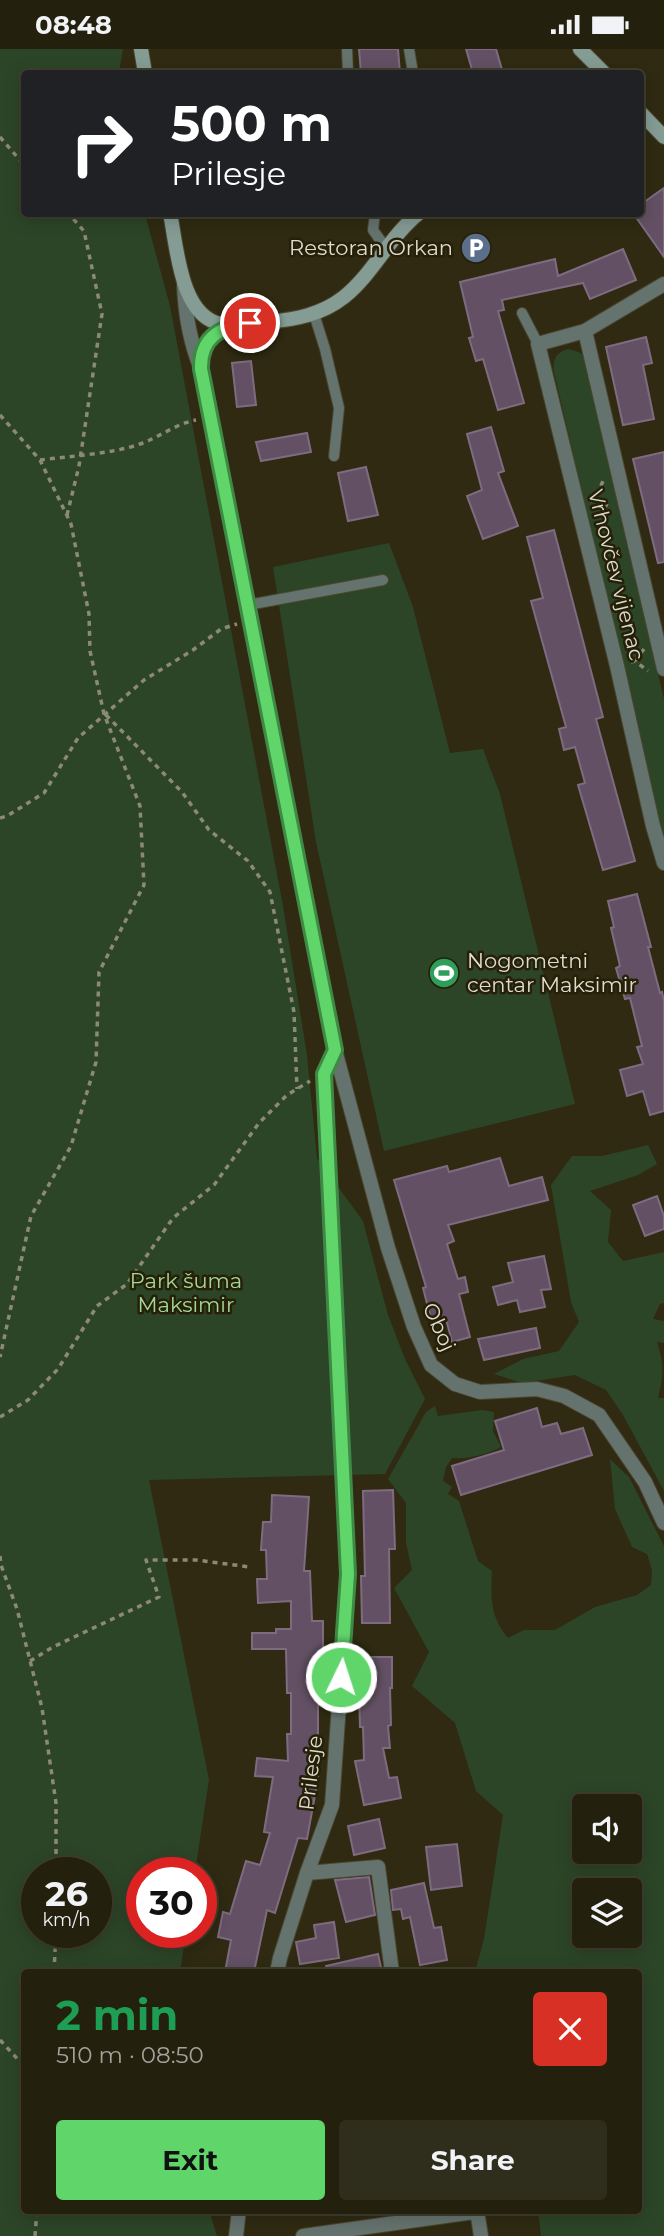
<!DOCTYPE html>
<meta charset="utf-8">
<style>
body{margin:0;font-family:Montserrat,sans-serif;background:#2f2d1b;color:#f1f3f6;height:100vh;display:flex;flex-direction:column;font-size:26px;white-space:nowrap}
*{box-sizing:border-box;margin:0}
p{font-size:23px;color:#a3a39d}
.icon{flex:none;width:38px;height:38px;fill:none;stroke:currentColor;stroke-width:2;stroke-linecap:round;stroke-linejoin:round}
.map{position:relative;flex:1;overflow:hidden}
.details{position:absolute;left:21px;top:1920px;width:621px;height:245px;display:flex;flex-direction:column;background:#23200d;border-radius:7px;box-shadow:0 4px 18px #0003,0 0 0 2px #403e2e}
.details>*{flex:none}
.banner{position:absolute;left:21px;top:21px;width:623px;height:147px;border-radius:7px;box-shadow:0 4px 18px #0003,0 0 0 2px #403e2e;background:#202124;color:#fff;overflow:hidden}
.fabs{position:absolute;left:572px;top:1745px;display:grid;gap:14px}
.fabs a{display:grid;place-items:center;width:70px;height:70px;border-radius:7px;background:#23200d;box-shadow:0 4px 18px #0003,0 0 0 2px #403e2e;font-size:35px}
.speed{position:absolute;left:21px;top:1808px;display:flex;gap:14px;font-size:35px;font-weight:700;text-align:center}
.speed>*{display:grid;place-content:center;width:91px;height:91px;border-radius:50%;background:#23200d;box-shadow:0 4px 18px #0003,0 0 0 2px #403e2e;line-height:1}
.speed small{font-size:18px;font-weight:400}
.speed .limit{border:10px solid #d22;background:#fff;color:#111}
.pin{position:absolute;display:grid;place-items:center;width:60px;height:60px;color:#fff;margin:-30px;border:4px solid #fff;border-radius:50%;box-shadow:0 2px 7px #0007}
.me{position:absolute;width:77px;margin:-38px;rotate:4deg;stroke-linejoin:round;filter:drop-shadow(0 0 5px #0008)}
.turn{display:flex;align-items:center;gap:24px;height:147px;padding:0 35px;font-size:32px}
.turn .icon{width:91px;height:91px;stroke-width:2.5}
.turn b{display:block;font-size:49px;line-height:60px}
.round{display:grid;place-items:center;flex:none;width:74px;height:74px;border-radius:7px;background:#2f2d1b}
.summary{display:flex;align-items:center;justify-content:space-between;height:119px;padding:0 35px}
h1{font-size:42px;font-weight:700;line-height:52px;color:#1e9e55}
.action{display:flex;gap:14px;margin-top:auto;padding:14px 35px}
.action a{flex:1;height:80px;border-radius:7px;background:#60d56a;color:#111;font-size:28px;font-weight:700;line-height:80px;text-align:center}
.action a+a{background:#2f2d1b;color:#f1f3f6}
.status{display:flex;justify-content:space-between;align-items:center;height:49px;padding:0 35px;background:#23200d;direction:ltr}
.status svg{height:19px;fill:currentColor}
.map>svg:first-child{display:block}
</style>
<div class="status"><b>08:48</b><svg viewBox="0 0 49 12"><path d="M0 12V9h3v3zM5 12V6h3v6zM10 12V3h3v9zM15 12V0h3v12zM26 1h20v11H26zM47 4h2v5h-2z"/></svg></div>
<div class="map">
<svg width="664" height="2187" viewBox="0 0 664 2187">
<rect width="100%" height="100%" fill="#2f2a11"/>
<g fill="#2c4527" fill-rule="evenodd">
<path d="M0,0H123L119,24H24V164L145,165L170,257L283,857L307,1006L317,1109L363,1172L388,1266L405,1310L425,1350L385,1425L149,1431L209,1731L195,1823L142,1824V1883H186L180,1923H24V2161H209L217,2187H0ZM37,1824H96V1883H37Z"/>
<path d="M569,300L581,304L585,311L664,650V792L554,323C552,311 556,303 569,300Z"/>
<polygon points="389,494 413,558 450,704 483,700 500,745 575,1055 384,1102 316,793 273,518"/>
<path d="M648,1096L657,1115L638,1126L590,1142L611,1161L608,1193L623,1212L664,1203V1254L660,1255L653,1270L664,1272V1294L657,1293C664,1314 664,1327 658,1349H664V1442L623,1366L606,1341L575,1326L522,1334L494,1325L523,1310L559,1302L579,1273L571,1253L551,1136L572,1107H602Z"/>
<path d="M435,1357L438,1367L482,1361L494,1363L493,1382L501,1398C486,1406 469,1410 452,1409L446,1418L443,1432L452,1438L448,1445L459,1452L478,1512L492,1522C491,1550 490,1567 508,1589L524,1581H555L595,1558L637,1546L651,1536L652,1521L647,1505L632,1498L615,1460L610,1410L629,1428L664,1497V2187H541L538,2161H639V1923H475L484,1890L503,1766L476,1742L455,1674L412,1637L429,1603L394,1539L412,1521L406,1494V1454L388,1430L426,1363ZM630,1757V1802H584V1757ZM630,1841V1886H584V1841Z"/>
</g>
<g fill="#635064" stroke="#7f6b80" stroke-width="2">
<polygon points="359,0 398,0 400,24 361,24"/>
<polygon points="466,0 496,0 503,24 473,24"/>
<polygon points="664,139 664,208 633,164 640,164 640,156"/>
<polygon points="623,200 636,231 590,250 583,234 502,251 504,261 498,262 524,354 498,361 483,310 476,312 469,289 473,288 460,233 555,210 558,227"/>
<polygon points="646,288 652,314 643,316 654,370 623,376 606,298"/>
<polygon points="251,312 256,356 237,358 232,314"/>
<polygon points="491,378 504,422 498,424 518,477 483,490 467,447 482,441 467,385"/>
<polygon points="307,384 311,403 261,412 256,393"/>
<polygon points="664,403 664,513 658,514 633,410"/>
<polygon points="366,418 378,466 348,472 338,424"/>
<polygon points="554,481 603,668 596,670 635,812 603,821 578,736 585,734 575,698 564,701 559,680 566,678 531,552 543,549 527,488"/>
<polygon points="637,845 651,898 648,898 660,944 662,943 664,952 664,1062 650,1066 643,1042 627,1047 620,1021 643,1015 637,998 642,997 630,949 625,950 616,919 620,917 611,879 614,878 608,852"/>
<polygon points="500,1109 509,1137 542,1128 548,1151 448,1176 454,1192 447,1195 458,1230 465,1228 468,1243 459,1245 470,1288 452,1293 446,1270 432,1274 423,1239 426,1238 394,1131 447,1117 449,1123"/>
<polygon points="657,1147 664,1167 664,1180 645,1187 633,1156"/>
<polygon points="544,1207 551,1240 541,1241 545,1258 520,1263 517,1251 498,1256 493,1238 513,1233 508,1214"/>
<polygon points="536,1279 540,1299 484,1311 478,1290"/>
<polygon points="537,1359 542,1378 557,1374 561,1385 583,1379 592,1406 461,1446 452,1417 504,1401 495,1372"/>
<polygon points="393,1441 395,1500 389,1500 390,1574 362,1574 361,1527 365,1527 363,1442"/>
<polygon points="272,1446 309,1448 304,1522 310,1522 312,1572 323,1572 323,1602 318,1602 318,1730 307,1790 298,1789 275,1864 267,1861 254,1923 225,1923 231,1891 218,1888 223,1863 230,1865 246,1812 260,1816 270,1784 264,1783 273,1728 255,1727 257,1709 288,1712 287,1685 291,1685 291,1644 287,1644 286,1600 252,1600 252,1584 276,1584 276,1580 291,1580 291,1552 258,1554 257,1530 267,1530 266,1501 261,1501 263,1473 271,1473"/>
<polygon points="358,1608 392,1608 392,1639 390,1639 391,1676 388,1677 390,1699 383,1699 389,1729 397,1728 401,1749 364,1756 355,1712 364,1711 363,1678 360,1678"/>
<polygon points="379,1770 385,1799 354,1806 348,1777"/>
<polygon points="457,1795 462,1837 431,1841 426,1798"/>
<polygon points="369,1828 375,1866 346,1873 335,1831"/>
<polygon points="424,1834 434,1879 441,1878 447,1911 420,1916 410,1868 403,1870 401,1860 393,1861 391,1841"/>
<polygon points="334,1873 339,1909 300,1915 296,1893 316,1889 314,1876"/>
<polygon points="378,1905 382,1923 327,1923 326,1917"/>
</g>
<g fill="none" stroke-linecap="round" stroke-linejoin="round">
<g stroke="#4b462f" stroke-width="12">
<g id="service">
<polyline points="347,0 348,24"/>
<polyline points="409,0 413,24"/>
<polyline points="375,164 373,181 386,199"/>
<polyline points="522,264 538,295"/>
<polyline points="314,265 325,300 339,359 334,407"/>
<polyline points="248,556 383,531"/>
</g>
</g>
<g stroke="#4b462f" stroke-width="16">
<g id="minor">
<polyline points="664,235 585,282 538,295 617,617 653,777 664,814"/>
<polyline points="585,282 664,620"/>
<polyline points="307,1824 378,1818 392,1923"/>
<polyline points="277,1923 280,1909 307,1824 332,1756 348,1526 324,1025 335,1001"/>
<polyline points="236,2187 239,2161"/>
<polyline points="303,2187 474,2163 478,2168 481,2187"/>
</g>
</g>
<g stroke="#4b462f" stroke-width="16">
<g id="tertiary">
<path d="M184,235C185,265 190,293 201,320L335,1001L388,1199L414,1278L431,1316L455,1335L480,1343L537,1340L564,1347L599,1366L645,1433L664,1474"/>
<path d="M201,319C201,295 213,284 233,276"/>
</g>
</g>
<g stroke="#4b462f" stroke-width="16">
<g id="secondary">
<polyline points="141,0 145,24"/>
<polyline points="580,0 604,24"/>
<polyline points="640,63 664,88"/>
<path d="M170,164C177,198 180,267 221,275C236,278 253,274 269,273C296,270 321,266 344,248C373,225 389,188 419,164"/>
</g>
</g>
<g stroke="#8d8975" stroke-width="3.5" stroke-dasharray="5 5" stroke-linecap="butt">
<polyline points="0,88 24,116"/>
<polyline points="0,366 40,411 71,475 89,565 90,602 104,665 140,757 144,836 99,923 96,1013 71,1097 31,1167 0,1308"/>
<path d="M40,411C70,407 112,405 140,395C160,388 175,375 196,371"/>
<polyline points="594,451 611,458"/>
<polyline points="590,452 594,451 604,430"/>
<polyline points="67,466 79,417 102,265 84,182 68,164"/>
<polyline points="635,612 644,600"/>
<polyline points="631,613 635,612 648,622"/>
<polyline points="106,666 182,743 209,781 248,812 270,843 294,963 297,1040"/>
<polyline points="0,769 7,767 44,744 78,689 144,631 193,601 221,580 237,575"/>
<polyline points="0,1368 28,1351 58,1320 97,1257 127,1235 173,1169 214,1136 259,1074 287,1046 310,1032"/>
<polyline points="0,1507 1,1516 17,1560 42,1659 56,1754 56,1824"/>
<polyline points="30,1612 53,1598 159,1548 146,1511 196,1511 250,1518"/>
<polyline points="54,1923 56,1883"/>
<polyline points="0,1991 24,2017"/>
<polyline points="35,2187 37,2161"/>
</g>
<use href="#service" stroke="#65736e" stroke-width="10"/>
<use href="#minor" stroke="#65736e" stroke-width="14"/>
<use href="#tertiary" stroke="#65736e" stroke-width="14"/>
<use href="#secondary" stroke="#859c95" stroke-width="14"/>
</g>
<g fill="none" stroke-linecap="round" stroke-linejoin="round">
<g stroke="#3e8a45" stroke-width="18">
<path id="route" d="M250,274C221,277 200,288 201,320L335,1001L324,1025L348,1525L341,1628"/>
</g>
<use href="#route" stroke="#60d56a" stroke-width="12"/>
</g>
<defs>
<g id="parking-disc" transform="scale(1.575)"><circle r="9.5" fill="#5c6f8a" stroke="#252007"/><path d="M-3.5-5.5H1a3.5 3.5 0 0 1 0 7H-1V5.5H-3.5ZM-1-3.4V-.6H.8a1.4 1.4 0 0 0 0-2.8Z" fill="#fff"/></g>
<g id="stadium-disc" transform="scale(1.575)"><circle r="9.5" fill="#2e9e5b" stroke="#252007"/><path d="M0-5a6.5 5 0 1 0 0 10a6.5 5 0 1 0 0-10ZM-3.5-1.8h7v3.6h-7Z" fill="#fff"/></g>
</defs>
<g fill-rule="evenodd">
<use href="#parking-disc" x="476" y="199"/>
<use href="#stadium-disc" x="444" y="924"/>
</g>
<g text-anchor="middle" stroke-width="5" stroke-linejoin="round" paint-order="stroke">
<g font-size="21" fill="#dfdccd" stroke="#252007" text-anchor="end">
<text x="453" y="206">Restoran Orkan</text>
<text x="467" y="919" text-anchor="start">Nogometni<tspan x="467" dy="24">centar Maksimir</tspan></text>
</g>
<g font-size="21" fill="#dfdccd" stroke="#252007">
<text transform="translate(616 526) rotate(76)" y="7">Vrhovčev vijenac</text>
<text transform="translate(439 1278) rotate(66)" y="7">Oboj</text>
<text transform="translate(311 1724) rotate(-83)" y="7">Prilesje</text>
</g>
<g font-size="21" fill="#a2d798" stroke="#252007">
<text x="186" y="1239">Park šuma<tspan x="186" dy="24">Maksimir</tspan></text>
</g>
</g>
</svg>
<div class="fabs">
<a><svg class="icon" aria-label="sound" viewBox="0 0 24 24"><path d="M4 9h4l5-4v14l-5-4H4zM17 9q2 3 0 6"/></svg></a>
<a><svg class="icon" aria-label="layers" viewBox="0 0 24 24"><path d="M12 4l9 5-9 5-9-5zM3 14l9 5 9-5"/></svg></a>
</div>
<div class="speed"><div>26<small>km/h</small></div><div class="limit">30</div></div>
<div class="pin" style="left:250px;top:274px;background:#d93025"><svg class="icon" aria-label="arrive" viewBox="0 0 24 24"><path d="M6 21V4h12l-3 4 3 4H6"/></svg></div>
<svg class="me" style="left:341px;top:1628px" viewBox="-20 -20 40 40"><circle r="17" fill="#60d56a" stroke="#fff" stroke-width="3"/><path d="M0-11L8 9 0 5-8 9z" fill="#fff"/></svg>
<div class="banner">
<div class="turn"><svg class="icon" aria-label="right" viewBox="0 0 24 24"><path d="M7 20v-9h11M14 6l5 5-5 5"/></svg><div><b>500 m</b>Prilesje</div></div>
</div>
<section class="details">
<div class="summary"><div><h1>2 min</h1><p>510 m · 08:50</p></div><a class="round" style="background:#d93025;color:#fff"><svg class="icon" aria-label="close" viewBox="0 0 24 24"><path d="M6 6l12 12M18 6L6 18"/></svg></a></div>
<div class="action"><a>Exit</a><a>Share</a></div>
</section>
</div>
